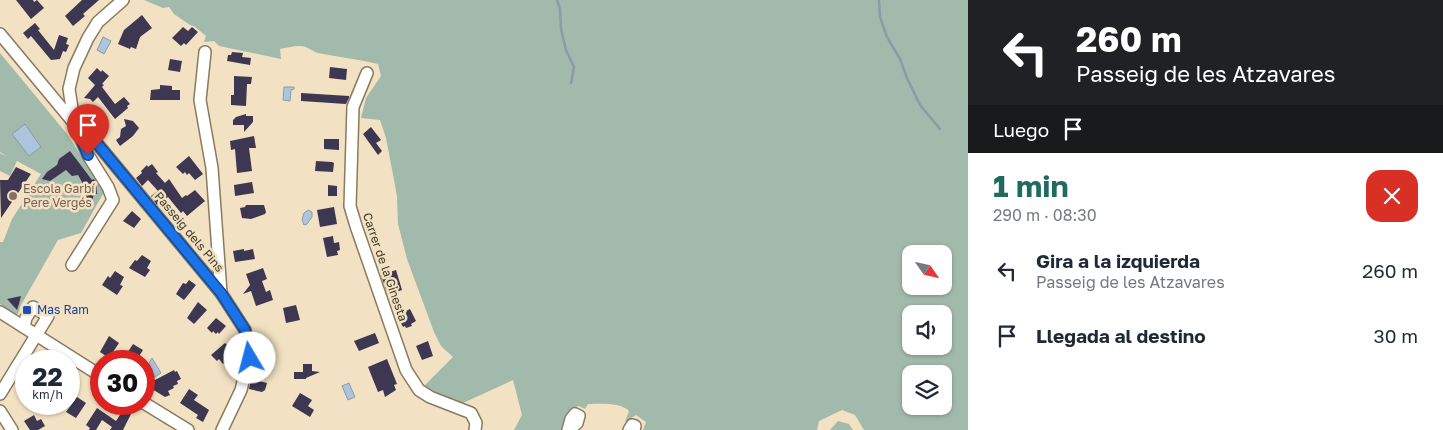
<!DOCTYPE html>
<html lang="es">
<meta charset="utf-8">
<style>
body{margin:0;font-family:"Golos Text",sans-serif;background:#f6f6f7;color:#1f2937;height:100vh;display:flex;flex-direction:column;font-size:19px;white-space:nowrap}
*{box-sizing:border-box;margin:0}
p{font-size:16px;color:#747a83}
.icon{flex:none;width:28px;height:28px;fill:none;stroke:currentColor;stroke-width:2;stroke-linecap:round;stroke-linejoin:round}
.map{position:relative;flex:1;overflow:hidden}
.side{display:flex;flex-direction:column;background:#fff;width:475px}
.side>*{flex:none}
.hud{background:#202124;color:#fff;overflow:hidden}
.needle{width:32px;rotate:124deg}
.tools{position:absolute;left:902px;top:245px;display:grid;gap:10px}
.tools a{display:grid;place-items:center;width:50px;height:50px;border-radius:10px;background:#fff;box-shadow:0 1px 4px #0004;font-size:25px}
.speed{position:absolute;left:15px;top:350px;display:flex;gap:10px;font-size:25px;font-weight:700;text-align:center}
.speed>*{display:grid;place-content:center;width:65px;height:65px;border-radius:50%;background:#fff;box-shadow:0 1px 4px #0004;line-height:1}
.speed small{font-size:12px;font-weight:400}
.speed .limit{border:8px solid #d22;background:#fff;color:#111}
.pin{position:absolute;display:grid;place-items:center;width:42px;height:42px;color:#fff;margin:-51px -21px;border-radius:50% 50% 50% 0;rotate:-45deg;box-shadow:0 0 5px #0007}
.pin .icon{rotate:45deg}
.me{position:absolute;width:55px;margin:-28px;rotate:352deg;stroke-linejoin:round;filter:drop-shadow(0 0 4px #0008)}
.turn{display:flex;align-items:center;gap:18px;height:105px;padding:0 25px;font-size:22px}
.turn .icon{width:65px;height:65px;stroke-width:2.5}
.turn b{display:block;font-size:35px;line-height:42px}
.then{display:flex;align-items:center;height:48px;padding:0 25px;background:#0003;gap:10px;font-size:19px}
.round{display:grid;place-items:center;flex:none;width:52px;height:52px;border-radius:15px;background:#f6f6f7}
.overview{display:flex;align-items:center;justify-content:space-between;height:85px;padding:0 25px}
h1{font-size:30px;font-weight:700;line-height:38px;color:#206a62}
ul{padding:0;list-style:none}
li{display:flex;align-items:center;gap:15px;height:65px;padding:0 25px}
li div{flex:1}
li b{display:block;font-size:19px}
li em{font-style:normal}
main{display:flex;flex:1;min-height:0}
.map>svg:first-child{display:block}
</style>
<main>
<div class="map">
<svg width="968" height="430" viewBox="0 0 968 430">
<rect width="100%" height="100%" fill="#f2e1c2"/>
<g fill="#a2baab" fill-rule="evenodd">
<path d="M144,0H968V430H864L855,415L842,410L819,421L817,430H643L646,422L636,415L625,422L629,411C620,402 601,404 588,404L585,409L579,406L573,408L562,430H514L522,415L513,380L463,403L453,402L422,388L453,357L441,346L434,332L407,259L398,224L397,196L386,138L380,120L361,118L366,98L381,76L378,64C358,59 338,57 318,53C312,51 307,46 300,46C293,46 286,48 280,49L281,59L219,46L214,41L204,42L206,36L194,26L190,25L174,14L169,7L163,8ZM911,254H944V286H911ZM911,314H944V346H911ZM911,374H944V406H911Z"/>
<polygon points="0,53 67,134 104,192 81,233 58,240 21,305 18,314 15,314 0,304 0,242 3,242 12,219 41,174 17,161 10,176 0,171 0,153 8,157 0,152"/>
<polygon points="838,421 849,424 853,430 830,430"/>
</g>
<g fill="#acc5dd" stroke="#8c9ba8">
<polygon points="103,37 111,41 104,54 97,50"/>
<polygon points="284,87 294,87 294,89 291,90 290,101 283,100"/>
<polygon points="25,124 41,147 29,156 12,134"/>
<polygon points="308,210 312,212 312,217 307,224 304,225 302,220 304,213"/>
<polygon points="152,358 161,373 155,377 148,365"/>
<polygon points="349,383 355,397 348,400 342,386"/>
</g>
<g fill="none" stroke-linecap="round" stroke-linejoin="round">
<g stroke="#8c9ba8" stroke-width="2.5">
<polyline points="557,0 560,9 561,29 566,50 574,67 571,83"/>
<polyline points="879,0 880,17 887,37 900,59 907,78 920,105 940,129"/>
</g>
</g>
<g fill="#3e3751">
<polygon points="16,0 33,0 34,2 37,0 44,8 31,19"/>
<polygon points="82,0 99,0 83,14 85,16 73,26 65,16"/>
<polygon points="142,15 152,28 140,37 136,49 131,47 130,49 118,44 124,30"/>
<polygon points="35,23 40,29 38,30 54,50 59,35 68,38 66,44 69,45 66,52 63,51 60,59 51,60 31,36 28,39 23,33"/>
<polygon points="183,27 188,31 192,27 198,32 186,45 184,43 181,46 172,38"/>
<polygon points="232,52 243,53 242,57 251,58 250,65 227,61 228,55 231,55"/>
<polygon points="170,59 182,61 180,72 168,70"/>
<polygon points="330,67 347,69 346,80 329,78"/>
<polygon points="97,68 101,72 102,70 109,76 102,84 104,85 102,87 115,104 124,97 130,104 127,106 128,108 115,119 98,97 93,102 90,99 84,98 95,85 88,78"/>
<polygon points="234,76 252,77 251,84 247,84 246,106 231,105 231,95 234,95"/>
<polygon points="160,85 172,86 172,90 180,90 180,100 150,100 151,90 160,89"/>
<polygon points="301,93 349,96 349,98 346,104 301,101"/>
<polygon points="246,114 246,116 253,116 253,122 244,132 244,125 233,125 233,120 236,117"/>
<polygon points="124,119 133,121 139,128 133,136 120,146 116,140 120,137 121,129 126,126"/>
<polygon points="371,127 381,140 376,143 382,151 378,155 363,134"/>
<polygon points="254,136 256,148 249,148 252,171 237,173 235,149 231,150 230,141"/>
<polygon points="324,139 339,139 339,150 324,149"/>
<polygon points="70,151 92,180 94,179 96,183 97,194 94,194 90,207 82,205 86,189 78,175 72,176 66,170 50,181 42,179 47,172 57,165 59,159"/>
<polygon points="189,156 203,174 195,180 189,173 187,175 185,172 183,174 176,167"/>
<polygon points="316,161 332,162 334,163 333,172 315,171"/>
<polygon points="152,164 158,172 156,173 165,183 169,179 182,198 186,195 187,196 195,190 205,201 187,216 183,211 181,213 168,197 157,205 151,196 158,191 148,180 142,186 136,178 142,173 141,171 147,165 148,167"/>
<polygon points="16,167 31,174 1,218 0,180 8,180"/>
<polygon points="252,182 254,193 235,196 234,185"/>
<polygon points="328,185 337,186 337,196 328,196"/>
<polygon points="246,205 264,205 266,212 265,214 251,219 242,218 240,208 245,207"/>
<polygon points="334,207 337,224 320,227 317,210"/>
<polygon points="132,211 141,219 134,228 123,221"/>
<polygon points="333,236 334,243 339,242 340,250 337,251 338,255 327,257 323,238"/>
<polygon points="244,249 244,251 253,249 255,259 235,262 233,251"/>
<polygon points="142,255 151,261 147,268 150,270 145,277 129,268 135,260 137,261"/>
<polygon points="263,268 267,279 262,281 266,292 270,290 273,300 256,306 251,291 243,294 250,285 246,274"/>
<polygon points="396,270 402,290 388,295 381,275"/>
<polygon points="115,271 124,277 120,285 123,286 117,295 102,285 108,276 110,278"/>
<polygon points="189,280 196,285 184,300 176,294 183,283 186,284"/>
<polygon points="21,296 19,304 17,310 7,299"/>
<polygon points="198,302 207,310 194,324 187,318"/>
<polygon points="296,305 300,320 286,323 283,308"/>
<polygon points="402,308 404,312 410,309 416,321 411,324 412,326 406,328 405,326 403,327 395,312"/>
<polygon points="216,318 226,326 219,334 218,332 216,334 213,331 212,333 207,328"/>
<polygon points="375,333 379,343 359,351 354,341"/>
<polygon points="109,336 119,343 109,358 100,352"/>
<polygon points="428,341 433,356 422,360 416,346"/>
<polygon points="225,343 229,347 227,349 230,355 228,357 229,358 223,364 219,359 217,361 211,355"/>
<polygon points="133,344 143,350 136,361 128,361 124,358"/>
<polygon points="387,359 397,384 394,385 396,390 385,397 383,390 378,392 368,367"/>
<polygon points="303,364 312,364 312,371 320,372 306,378 306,379 294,379 294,372 303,372"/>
<polygon points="174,370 175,372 177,371 181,379 177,381 178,384 173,386 174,388 168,391 170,395 165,397 144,384 144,373 155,380"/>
<polygon points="251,379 267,383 265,390 262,392 249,389"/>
<polygon points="189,389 198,395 194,400 209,410 203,422 196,418 198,415 180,403"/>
<polygon points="300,393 312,400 308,406 314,410 310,417 292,406"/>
<polygon points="77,397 86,403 76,418 66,412"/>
<polygon points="127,404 128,412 131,414 123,430 110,430 112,427 102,420 96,430 89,430 90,428 86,425 97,408 116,421"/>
<polygon points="34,415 37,421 41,419 45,426 38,430 30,430 24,421"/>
</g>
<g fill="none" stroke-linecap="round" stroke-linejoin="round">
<g stroke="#8a7a5e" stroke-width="14">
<g id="minor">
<polyline points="0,34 74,123 88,155 108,187 113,200 72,265"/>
<polyline points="205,52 200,100 212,168 221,293"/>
<polyline points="367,73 353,107 350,206 356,226 406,370 419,390 430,397 471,413 476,423 475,430"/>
<polyline points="74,121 69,89 74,68 88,38 98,22 123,0"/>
<polyline points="74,123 90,135 221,293 245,330 249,358 241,390 222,430"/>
<polyline points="0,312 101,376"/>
<polyline points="0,394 48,316 33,307 26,318 24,327"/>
<polyline points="144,403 188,430"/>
<polyline points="0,411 12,430"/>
<polyline points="568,430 571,419 575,414 579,416 577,423 569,430"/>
<polyline points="629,430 632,425 635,426 634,430"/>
</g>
</g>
<use href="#minor" stroke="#fff" stroke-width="11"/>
</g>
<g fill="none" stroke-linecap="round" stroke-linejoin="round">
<g stroke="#114b97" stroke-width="12">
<polyline id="route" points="88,155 74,123 90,135 221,293 245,330 250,358"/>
</g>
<use href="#route" stroke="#1a73e8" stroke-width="9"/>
</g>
<circle fill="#8d6e63" stroke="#f2e1c2" stroke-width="2" cx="13" cy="196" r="5"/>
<rect fill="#1a4fb4" stroke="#f2e1c2" stroke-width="2" x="22" y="305" width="10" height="10" rx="2.5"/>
<g text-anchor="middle" stroke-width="5" stroke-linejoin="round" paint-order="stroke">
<g font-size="12" fill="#785e54" stroke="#f2e1c2" text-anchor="start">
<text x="23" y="193">Escola Garbí<tspan x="23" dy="14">Pere Vergés</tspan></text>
</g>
<g font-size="12" fill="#413a2d" stroke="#f2e1c2">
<text transform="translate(189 232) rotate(50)" y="4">Passeig dels Pins</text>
<text transform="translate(385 267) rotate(71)" y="4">Carrer de la Ginesta</text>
</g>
<g font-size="12" fill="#164399" stroke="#f2e1c2" text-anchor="start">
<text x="37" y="314">Mas Ram</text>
</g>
</g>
</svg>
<div class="tools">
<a><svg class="needle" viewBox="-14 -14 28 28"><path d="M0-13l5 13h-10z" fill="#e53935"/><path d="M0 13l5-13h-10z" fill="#747a83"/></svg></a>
<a><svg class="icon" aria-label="sound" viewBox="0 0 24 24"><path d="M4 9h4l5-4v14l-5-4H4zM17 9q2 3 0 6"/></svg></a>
<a><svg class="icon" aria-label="layers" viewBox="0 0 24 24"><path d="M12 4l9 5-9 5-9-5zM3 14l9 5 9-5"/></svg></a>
</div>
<div class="speed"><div>22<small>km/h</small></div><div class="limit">30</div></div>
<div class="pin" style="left:88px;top:155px;background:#d93025"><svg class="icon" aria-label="arrive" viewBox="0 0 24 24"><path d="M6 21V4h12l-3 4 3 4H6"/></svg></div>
<svg class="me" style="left:250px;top:358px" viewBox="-20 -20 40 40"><circle r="19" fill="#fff"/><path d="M0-13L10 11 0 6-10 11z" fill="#1a73e8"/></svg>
</div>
<section class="side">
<div class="hud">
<div class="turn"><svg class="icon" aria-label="left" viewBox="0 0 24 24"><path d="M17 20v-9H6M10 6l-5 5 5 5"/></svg><div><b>260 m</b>Passeig de les Atzavares</div></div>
<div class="then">Luego<svg class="icon" aria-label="arrive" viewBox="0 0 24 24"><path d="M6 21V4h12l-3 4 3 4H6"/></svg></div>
</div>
<div class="overview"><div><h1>1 min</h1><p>290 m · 08:30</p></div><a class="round" style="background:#d93025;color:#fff"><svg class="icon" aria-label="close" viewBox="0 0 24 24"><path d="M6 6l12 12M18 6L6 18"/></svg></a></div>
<ul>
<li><svg class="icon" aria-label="left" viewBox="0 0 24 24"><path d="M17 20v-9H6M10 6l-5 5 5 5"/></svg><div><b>Gira a la izquierda</b><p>Passeig de les Atzavares</p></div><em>260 m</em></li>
<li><svg class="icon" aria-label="arrive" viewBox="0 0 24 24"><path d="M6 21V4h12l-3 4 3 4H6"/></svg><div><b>Llegada al destino</b></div><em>30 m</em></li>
</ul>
</section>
</main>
